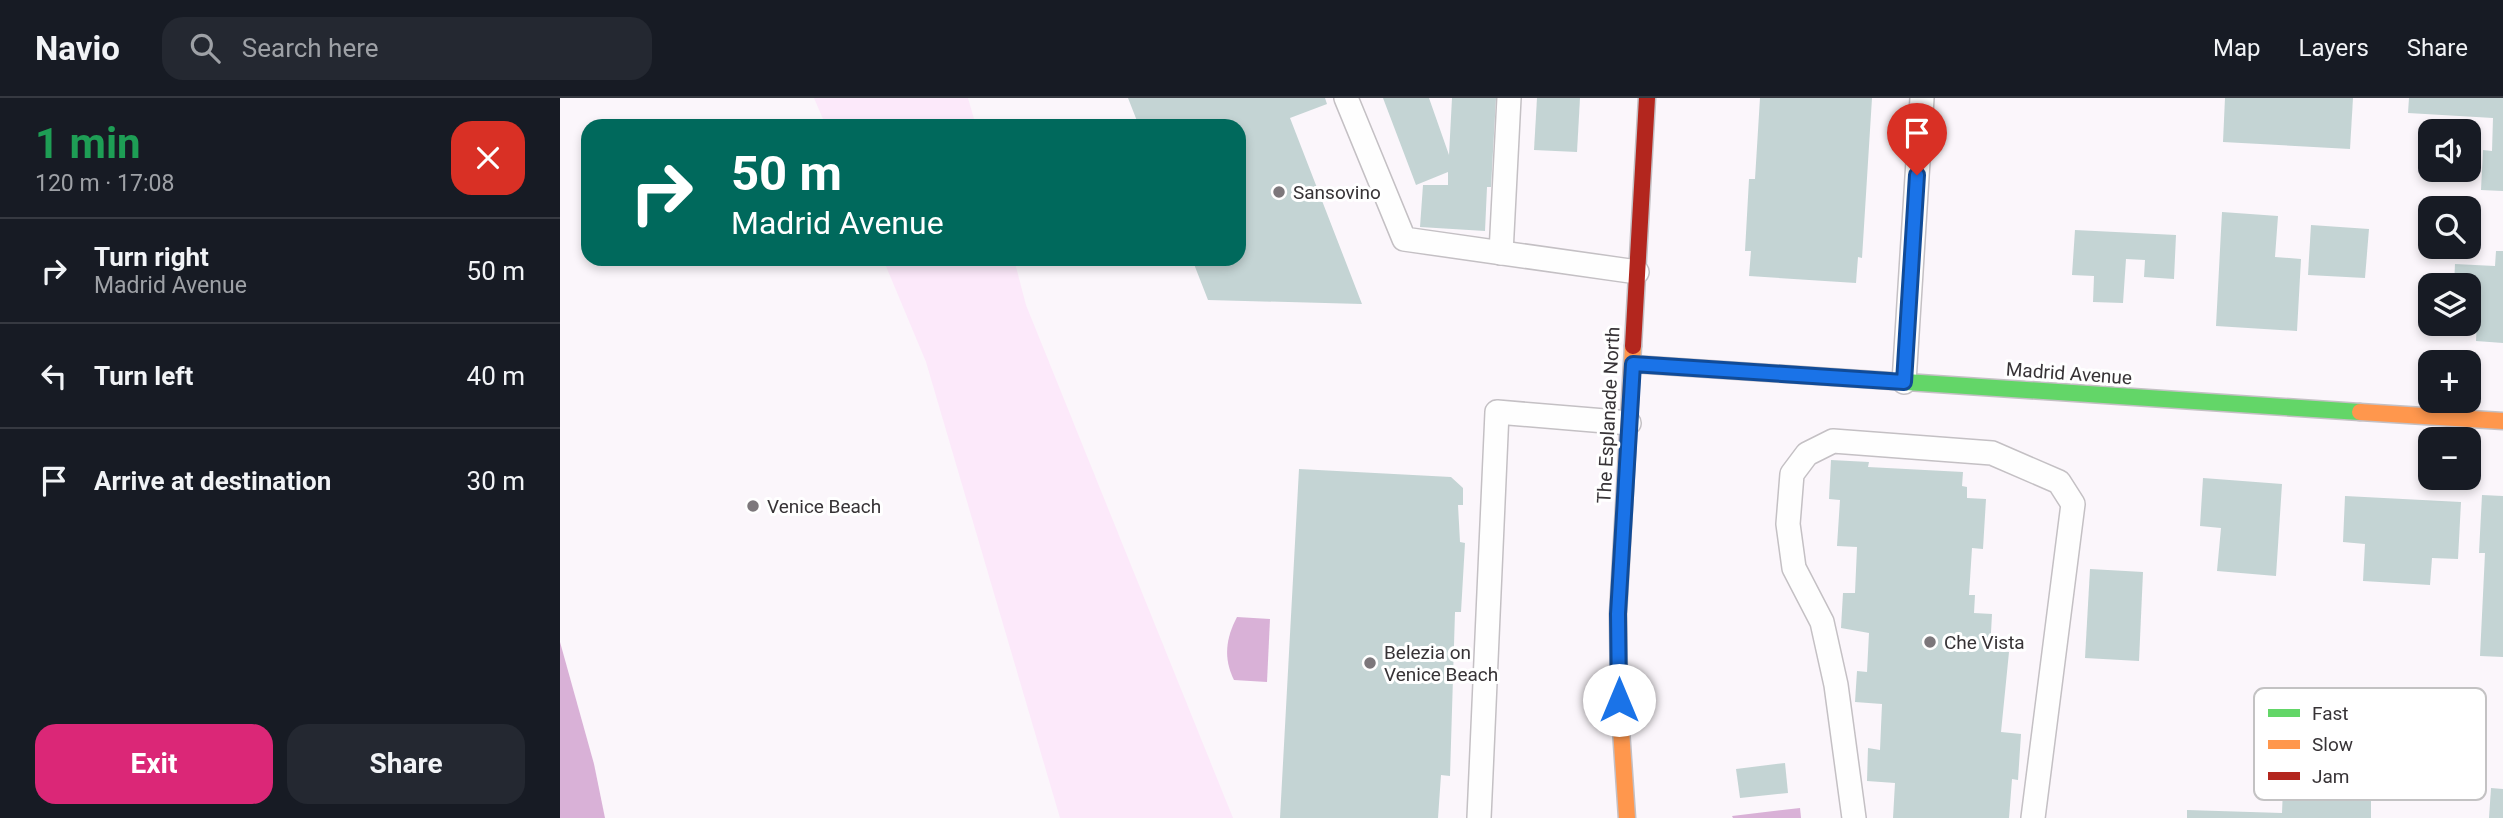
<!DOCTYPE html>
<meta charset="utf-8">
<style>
body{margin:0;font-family:Roboto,sans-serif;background:#242831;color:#f1f3f6;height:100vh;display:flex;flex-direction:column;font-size:26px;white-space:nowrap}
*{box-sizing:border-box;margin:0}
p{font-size:23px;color:#9ea1a6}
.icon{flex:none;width:38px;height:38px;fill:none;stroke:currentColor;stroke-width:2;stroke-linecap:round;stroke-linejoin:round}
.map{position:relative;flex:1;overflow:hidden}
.sheet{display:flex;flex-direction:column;background:#171b24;width:560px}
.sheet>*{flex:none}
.hud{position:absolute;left:21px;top:21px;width:665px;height:147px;border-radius:21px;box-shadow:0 4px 10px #0003;background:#00695c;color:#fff;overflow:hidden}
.controls{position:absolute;left:1858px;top:21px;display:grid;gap:14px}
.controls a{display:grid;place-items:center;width:63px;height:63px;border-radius:14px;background:#171b24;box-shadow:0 4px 10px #0003;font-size:35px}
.pin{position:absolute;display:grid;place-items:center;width:60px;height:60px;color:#fff;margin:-72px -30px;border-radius:50% 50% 50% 0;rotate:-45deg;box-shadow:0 0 7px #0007}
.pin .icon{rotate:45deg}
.me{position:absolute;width:77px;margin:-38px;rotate:0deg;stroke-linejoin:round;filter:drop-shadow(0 0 5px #0008)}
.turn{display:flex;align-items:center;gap:24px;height:147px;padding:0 35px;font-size:32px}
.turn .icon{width:91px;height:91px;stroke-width:2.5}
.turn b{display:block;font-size:49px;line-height:60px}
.round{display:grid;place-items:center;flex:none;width:74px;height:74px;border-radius:21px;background:#242831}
.summary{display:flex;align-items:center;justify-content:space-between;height:119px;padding:0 35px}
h1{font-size:42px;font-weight:700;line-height:52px;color:#1e9e55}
.cta{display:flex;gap:14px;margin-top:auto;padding:14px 35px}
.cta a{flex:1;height:80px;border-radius:21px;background:#db2777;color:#fff;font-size:28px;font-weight:700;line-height:80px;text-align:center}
.cta a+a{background:#242831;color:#f1f3f6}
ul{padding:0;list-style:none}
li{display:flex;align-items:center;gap:21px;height:105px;padding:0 35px;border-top:2px solid #363941}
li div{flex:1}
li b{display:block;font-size:26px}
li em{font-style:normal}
header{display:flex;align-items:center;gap:42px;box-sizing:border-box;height:98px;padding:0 35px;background:#171b24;border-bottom:2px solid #363941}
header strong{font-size:33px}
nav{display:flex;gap:38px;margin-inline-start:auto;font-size:24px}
.search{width:490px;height:63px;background:#242831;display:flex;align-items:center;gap:18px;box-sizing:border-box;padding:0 24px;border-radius:21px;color:#9ea1a6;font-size:26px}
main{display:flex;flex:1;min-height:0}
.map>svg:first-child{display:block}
</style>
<header>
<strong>Navio</strong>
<div class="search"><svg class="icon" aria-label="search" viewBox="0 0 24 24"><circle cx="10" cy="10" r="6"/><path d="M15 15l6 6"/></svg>Search here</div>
<nav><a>Map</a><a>Layers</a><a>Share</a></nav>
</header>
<main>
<section class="sheet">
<div class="summary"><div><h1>1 min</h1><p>120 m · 17:08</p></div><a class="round" style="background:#d93025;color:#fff"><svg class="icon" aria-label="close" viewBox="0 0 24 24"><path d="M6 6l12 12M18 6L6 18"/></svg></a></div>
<ul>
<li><svg class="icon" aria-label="right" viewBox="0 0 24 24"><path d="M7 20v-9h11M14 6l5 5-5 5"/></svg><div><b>Turn right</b><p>Madrid Avenue</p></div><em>50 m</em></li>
<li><svg class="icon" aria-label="left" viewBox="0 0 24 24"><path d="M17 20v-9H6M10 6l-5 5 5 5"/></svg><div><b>Turn left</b></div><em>40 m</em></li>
<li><svg class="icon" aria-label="arrive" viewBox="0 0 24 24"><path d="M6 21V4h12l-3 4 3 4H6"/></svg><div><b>Arrive at destination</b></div><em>30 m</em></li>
</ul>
<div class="cta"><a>Exit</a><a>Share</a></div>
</section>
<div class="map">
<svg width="1943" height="720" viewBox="0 0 1943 720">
<rect width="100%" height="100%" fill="#fbf6fb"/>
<g fill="#fce9fa">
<polygon points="254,0 408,0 416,28 266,28"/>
<polygon points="323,161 454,161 466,207 673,720 500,720 366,264"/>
</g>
<g fill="#d9b1d7">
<path d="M677,519L710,521L707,584L674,582C663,560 666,540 677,519Z"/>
<polygon points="0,544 34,666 45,720 0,720"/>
<polygon points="1240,710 1241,720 1173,720 1172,718"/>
</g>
<g fill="#c4d4d4">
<polygon points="568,0 765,0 767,6 730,20 802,206 648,202 632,161 679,161 679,28 579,28"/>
<polygon points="823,0 869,0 889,57 892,0 936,0 931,89 927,89 925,133 860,129 863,87 888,87 888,74 856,87"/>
<polygon points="977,0 1020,0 1017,54 974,52"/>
<polygon points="1200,0 1312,0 1302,160 1298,159 1296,185 1189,178 1191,153 1185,153 1189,81 1195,81"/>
<polygon points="1665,0 1793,0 1790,51 1663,44"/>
<polygon points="1849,0 1943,0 1943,93 1921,92 1923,52 1932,53 1933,20 1848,15"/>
<polygon points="1662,114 1718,118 1715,159 1741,161 1737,233 1656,228"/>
<polygon points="1751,127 1809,131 1805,180 1748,177"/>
<polygon points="1515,132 1616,137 1614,181 1584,179 1585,162 1566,161 1563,205 1533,204 1534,178 1512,177"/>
<polygon points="1936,153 1943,153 1943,245 1916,243 1917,220 1909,219 1909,187 1894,187 1895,166 1935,168"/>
<polygon points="1271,362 1309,364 1308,369 1403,374 1402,388 1407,389 1407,400 1426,401 1423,451 1412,450 1409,497 1415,497 1414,515 1432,516 1430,553 1449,554 1441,634 1461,636 1458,682 1452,681 1449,720 1333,720 1335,685 1307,683 1308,650 1320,652 1322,606 1295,604 1297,573 1307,574 1309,535 1281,530 1283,495 1295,495 1297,449 1277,448 1280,402 1269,401"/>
<polygon points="739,371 891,379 903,390 903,407 898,407 900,444 905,445 901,514 895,514 890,678 881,677 878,720 720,720"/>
<polygon points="1643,380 1722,386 1716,478 1657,473 1661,430 1640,428"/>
<polygon points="1922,397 1943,398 1943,559 1920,558 1925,455 1919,455"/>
<polygon points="1785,398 1901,404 1898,461 1872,460 1870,487 1803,483 1805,446 1783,444"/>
<polygon points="1530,471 1583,474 1579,563 1525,560"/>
<polygon points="1225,665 1228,695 1180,700 1176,671"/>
<polygon points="1723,690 1811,692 1811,720 1627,720 1627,712 1722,715"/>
<polygon points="1931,690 1943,691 1943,720 1929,720"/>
</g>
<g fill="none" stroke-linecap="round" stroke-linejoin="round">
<g stroke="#c4c0c4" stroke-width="26">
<g id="lane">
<polyline points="786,0 844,141 1077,174"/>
<polyline points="941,155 949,0"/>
<polyline points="1344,284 1362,0"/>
<polyline points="919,720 937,314 1069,325"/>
<polyline points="1294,720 1276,587 1262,524 1234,470 1228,426 1232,376 1247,356 1273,343 1432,355 1499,384 1513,406 1473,720"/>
</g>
</g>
<g stroke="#c4c0c4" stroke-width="19">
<polyline id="fast" points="1073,266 1800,314"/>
</g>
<g stroke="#c4c0c4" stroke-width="19">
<g id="slow">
<polyline points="1800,314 1943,323"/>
<polyline points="1067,720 1059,602 1058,516 1073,248"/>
</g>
</g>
<g stroke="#c4c0c4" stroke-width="19">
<polyline id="jam" points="1073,248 1087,0"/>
</g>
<use href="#lane" stroke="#fefefe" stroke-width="23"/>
<use href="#fast" stroke="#63d668" stroke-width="16"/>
<use href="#slow" stroke="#ff974d" stroke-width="16"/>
<use href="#jam" stroke="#b3261e" stroke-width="16"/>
</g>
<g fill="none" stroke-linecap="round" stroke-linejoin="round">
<g stroke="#114b97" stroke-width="18">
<polyline id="route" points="1059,602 1058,516 1073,266 1344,284 1357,77"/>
</g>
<use href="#route" stroke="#1a73e8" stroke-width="12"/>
</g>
<g fill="#7c777b" stroke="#fff" stroke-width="2.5">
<circle cx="719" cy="94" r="7"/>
<circle cx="193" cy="408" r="7"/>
<circle cx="1370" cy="544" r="7"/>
<circle cx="810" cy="565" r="7"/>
</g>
<g text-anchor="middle" stroke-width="6" stroke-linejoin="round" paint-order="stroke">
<g font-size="19" fill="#373336" stroke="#fff" text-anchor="start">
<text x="733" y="101">Sansovino</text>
<text x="207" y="415">Venice Beach</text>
<text x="1384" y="551">Che Vista</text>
<text x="824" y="561">Belezia on<tspan x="824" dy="22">Venice Beach</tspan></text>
</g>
<g font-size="19" fill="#373336" stroke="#fff">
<text transform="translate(1509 275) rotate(4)" y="7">Madrid Avenue</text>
<text transform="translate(1048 317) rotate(-87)" y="7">The Esplanade North</text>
</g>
</g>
<rect x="1694" y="590" width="232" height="112" rx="10" fill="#fff" stroke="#c3c2c3" stroke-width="2"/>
<rect x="1708" y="611" width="32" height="8" fill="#63d668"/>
<rect x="1708" y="642" width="32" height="9" fill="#ff974d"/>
<rect x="1708" y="674" width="32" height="8" fill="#b3261e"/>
<g font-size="19" fill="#373336">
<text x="1752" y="622">Fast</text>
<text x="1752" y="653">Slow</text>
<text x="1752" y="685">Jam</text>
</g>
</svg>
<div class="controls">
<a><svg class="icon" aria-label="sound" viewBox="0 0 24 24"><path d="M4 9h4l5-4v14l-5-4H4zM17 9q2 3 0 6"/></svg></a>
<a><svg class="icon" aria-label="search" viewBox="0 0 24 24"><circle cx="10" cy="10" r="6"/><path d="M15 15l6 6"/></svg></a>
<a><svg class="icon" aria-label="layers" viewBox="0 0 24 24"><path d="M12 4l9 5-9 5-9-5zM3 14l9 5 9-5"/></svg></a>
<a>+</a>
<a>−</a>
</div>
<div class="pin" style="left:1357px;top:77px;background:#d93025"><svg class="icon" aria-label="arrive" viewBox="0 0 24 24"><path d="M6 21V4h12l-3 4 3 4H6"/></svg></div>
<svg class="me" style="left:1059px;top:602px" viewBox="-20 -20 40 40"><circle r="19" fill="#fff"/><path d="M0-13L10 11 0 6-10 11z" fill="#1a73e8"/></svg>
<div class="hud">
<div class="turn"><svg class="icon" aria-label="right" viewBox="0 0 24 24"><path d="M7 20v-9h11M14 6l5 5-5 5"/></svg><div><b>50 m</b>Madrid Avenue</div></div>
</div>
</div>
</main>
